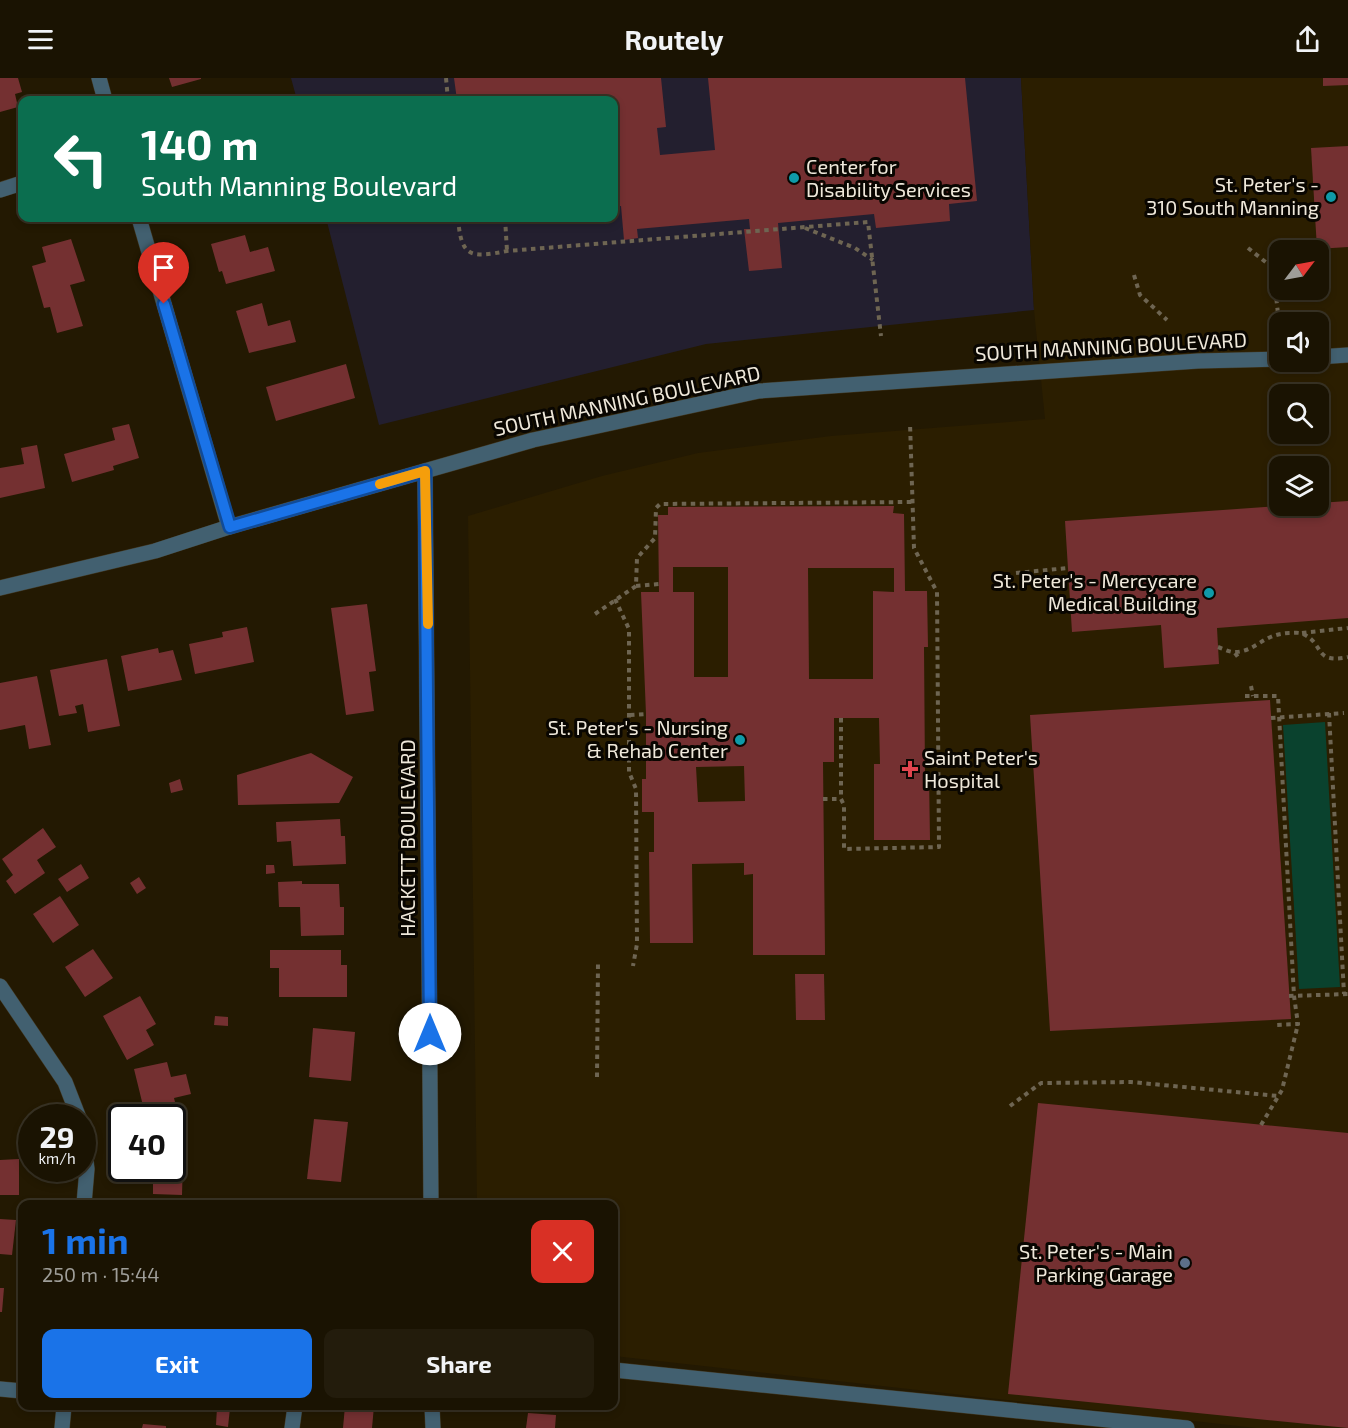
<!DOCTYPE html>
<meta charset="utf-8">
<style>
body{margin:0;font-family:"Exo 2",sans-serif;background:#231c0c;color:#f1f3f6;height:100vh;display:flex;flex-direction:column;font-size:22px;white-space:nowrap}
*{box-sizing:border-box;margin:0}
p{font-size:20px;color:#9f9e99}
.icon{flex:none;width:33px;height:33px;fill:none;stroke:currentColor;stroke-width:2;stroke-linecap:round;stroke-linejoin:round}
.map{position:relative;flex:1;overflow:hidden}
.drawer{position:absolute;left:18px;top:1122px;width:600px;height:210px;display:flex;flex-direction:column;background:#1a1302;border-radius:12px;box-shadow:0 3px 9px #0003,0 0 0 2px #383224}
.drawer>*{flex:none}
.hud{position:absolute;left:18px;top:18px;width:600px;height:126px;border-radius:12px;box-shadow:0 3px 9px #0003,0 0 0 2px #383224;background:#0b6e4f;color:#fff;overflow:hidden}
.needle{width:39px;rotate:58deg}
.tools{position:absolute;left:1269px;top:162px;display:grid;gap:12px}
.tools a{display:grid;place-items:center;width:60px;height:60px;border-radius:12px;background:#1a1302;box-shadow:0 3px 9px #0003,0 0 0 2px #383224;font-size:30px}
.speed{position:absolute;left:18px;top:1026px;display:flex;gap:12px;font-size:30px;font-weight:700;text-align:center}
.speed>*{display:grid;place-content:center;width:78px;height:78px;border-radius:50%;background:#1a1302;box-shadow:0 3px 9px #0003,0 0 0 2px #383224;line-height:1}
.speed small{font-size:15px;font-weight:400}
.speed .limit{border:3px solid #111;border-radius:9px;background:#fff;color:#111}
.pin{position:absolute;display:grid;place-items:center;width:51px;height:51px;color:#fff;margin:-62px -26px;border-radius:50% 50% 50% 0;rotate:-45deg;box-shadow:0 0 6px #0007}
.pin .icon{rotate:45deg}
.me{position:absolute;width:66px;margin:-33px;rotate:0deg;stroke-linejoin:round;filter:drop-shadow(0 0 4px #0008)}
.turn{display:flex;align-items:center;gap:21px;height:126px;padding:0 24px;font-size:27px}
.turn .icon{width:78px;height:78px;stroke-width:2.5}
.turn b{display:block;font-size:42px;line-height:51px}
.round{display:grid;place-items:center;flex:none;width:63px;height:63px;border-radius:12px;background:#231c0c}
.summary{display:flex;align-items:center;justify-content:space-between;height:102px;padding:0 24px}
h1{font-size:36px;font-weight:700;line-height:45px;color:#1a73e8}
.cta{display:flex;gap:12px;margin-top:auto;padding:12px 24px}
.cta a{flex:1;height:69px;border-radius:12px;background:#1a73e8;color:#fff;font-size:24px;font-weight:700;line-height:69px;text-align:center}
.cta a+a{background:#231c0c;color:#f1f3f6}
header{display:flex;justify-content:space-between;align-items:center;height:78px;padding:0 24px;background:#1a1302;font-size:27px;font-weight:700}
.map>svg:first-child{display:block}
</style>
<header><svg class="icon" aria-label="menu" viewBox="0 0 24 24"><path d="M4 6h16M4 12h16M4 18h16"/></svg>Routely<svg class="icon" aria-label="share" viewBox="0 0 24 24"><path d="M12 15V3M7 8l5-5 5 5M5 13v7h14v-7"/></svg></header>
<div class="map">
<svg width="1348" height="1350" viewBox="0 0 1348 1350">
<rect width="100%" height="100%" fill="#231902"/>
<polygon fill="#231f2f" points="291,0 1021,0 1034,232 706,266 379,347 326,140 614,140 614,22 297,22"/>
<path fill="#2b1e00" fill-rule="evenodd" d="M1021,0H1348V1350H1256L614,1278V1126H477L468,438L602,398L698,375L831,358L1045,341L1034,232ZM1280,172H1318V212H1280ZM1280,244H1318V284H1280ZM1280,316H1318V356H1280ZM1280,388H1318V428H1280Z"/>
<polygon fill="#0a422e" points="1325,644 1340,909 1299,911 1283,647"/>
<g fill="#743031" fill-rule="evenodd">
<polygon points="0,0 18,0 22,14 15,16 18,29 0,34"/>
<polygon points="169,0 201,0 201,1 172,9"/>
<polygon points="454,0 661,0 666,49 657,50 660,77 715,72 708,0 965,0 977,123 949,126 950,143 876,150 874,136 778,145 782,190 749,193 744,151 750,151 749,141 637,151 638,160 624,162 621,128 614,129 614,22 457,22"/>
<polygon points="1323,0 1348,0 1348,7 1323,8"/>
<polygon points="1348,68 1348,169 1317,171 1311,70"/>
<polygon points="245,157 250,174 268,169 275,193 226,206 222,193 219,194 211,166"/>
<polygon points="71,161 85,203 70,207 83,248 57,255 50,229 44,230 32,188 46,184 42,169"/>
<polygon points="262,225 268,248 290,242 296,264 249,275 236,233"/>
<polygon points="346,286 355,320 276,343 266,309"/>
<polygon points="129,346 139,380 113,388 114,392 72,404 64,376 115,362 112,350"/>
<polygon points="37,367 45,410 0,420 0,390 24,386 21,370"/>
<polygon points="1348,423 1348,540 1217,550 1219,586 1164,590 1161,547 1072,554 1065,443 1280,428 1318,428 1318,425"/>
<path d="M894,428L893,435L904,436L905,513H927L928,569H924L925,698H929L930,762H874V686H880L879,640H834V684H823L825,877H753V796L744,797V785L692,786L693,865H650L649,774H654V734H642V701H646V636L641,514H659L658,437H668V429ZM673,489H728V599H694V514H673ZM808,490H894V514L873,513V601H809ZM744,688L745,723L698,724L696,689Z"/>
<polygon points="367,526 376,593 369,594 374,633 346,637 331,530"/>
<polygon points="247,549 254,584 195,596 189,566 223,559 222,554"/>
<polygon points="158,570 159,575 173,572 182,602 128,613 121,578"/>
<polygon points="107,581 120,648 88,654 83,626 75,628 77,635 59,638 50,592"/>
<polygon points="37,598 51,667 29,671 25,647 0,652 0,605"/>
<polygon points="1270,622 1291,941 1050,953 1030,637"/>
<polygon points="311,675 353,699 339,725 238,727 237,697"/>
<polygon points="180,701 183,712 171,715 169,705"/>
<polygon points="340,741 341,758 345,758 346,786 293,788 291,763 277,764 276,744"/>
<polygon points="43,750 56,769 37,782 45,795 15,816 6,803 13,797 2,781"/>
<polygon points="81,786 89,800 67,814 58,801"/>
<polygon points="266,787 274,787 275,795 266,796"/>
<polygon points="139,799 146,810 137,816 130,805"/>
<polygon points="302,803 302,806 339,806 340,829 344,829 344,857 301,858 300,829 279,829 278,804"/>
<polygon points="60,818 79,847 53,865 33,836"/>
<polygon points="93,871 113,900 85,919 65,889"/>
<polygon points="270,872 341,872 341,887 347,887 347,919 279,919 279,890 270,890"/>
<polygon points="795,896 824,896 825,942 796,942"/>
<polygon points="140,918 156,946 146,952 154,967 127,982 103,938"/>
<polygon points="215,938 228,939 228,948 214,947"/>
<polygon points="313,950 355,954 351,1003 309,999"/>
<polygon points="167,984 171,999 186,996 191,1016 174,1020 178,1036 146,1040 134,991"/>
<polygon points="1038,1025 1348,1055 1348,1350 1008,1316"/>
<polygon points="314,1041 348,1044 341,1104 307,1101"/>
<polygon points="19,1081 19,1117 0,1117 0,1082"/>
<polygon points="172,1081 183,1081 182,1117 153,1116 153,1090 172,1090"/>
<polygon points="0,1141 16,1142 12,1177 0,1176"/>
<polygon points="0,1210 4,1210 2,1234 0,1234"/>
<polygon points="345,1328 374,1328 372,1350 343,1350"/>
<polygon points="217,1329 230,1330 228,1349 216,1347"/>
<polygon points="528,1335 556,1337 555,1350 526,1350"/>
<polygon points="143,1346 166,1348 166,1350 142,1350"/>
</g>
<g fill="none" stroke-linecap="round" stroke-linejoin="round">
<g stroke="#403620" stroke-width="16">
<g id="minor">
<polyline points="99,0 105,22"/>
<polyline points="0,112 22,105"/>
<polyline points="139,140 229,449"/>
<polyline points="1318,279 1348,277"/>
<polyline points="425,393 431,1126"/>
<polyline points="0,510 155,473 229,449 533,362 759,313 1198,283 1280,281"/>
<polyline points="0,908 65,1004 79,1040"/>
<polyline points="82,1052 87,1091 84,1126"/>
<polyline points="614,1292 1187,1350"/>
<polyline points="0,1311 22,1313"/>
<polyline points="432,1328 433,1350"/>
<polyline points="62,1350 64,1328"/>
<polyline points="292,1350 295,1328"/>
</g>
</g>
<g stroke="#6e6552" stroke-width="4" stroke-dasharray="4.5 4.5" stroke-linecap="butt">
<polyline points="446,0 448,22"/>
<path d="M458,140C461,180 471,180 507,173L868,144L881,258"/>
<polyline points="505,140 507,173"/>
<polyline points="805,150 855,170 873,182"/>
<polyline points="1248,170 1273,190 1278,236"/>
<polyline points="1134,197 1140,217 1167,242"/>
<polyline points="1016,495 1068,490"/>
<polyline points="636,508 659,506"/>
<polyline points="615,521 629,551 629,694 636,711 637,866 633,888"/>
<polyline points="595,536 636,508 637,480 655,460 656,430 660,426 912,424"/>
<polyline points="1302,555 1348,550"/>
<path d="M1218,569C1224,571 1231,575 1236,574C1256,573 1263,556 1289,555C1293,555 1299,554 1303,556C1325,566 1313,586 1348,579"/>
<polyline points="1235,575 1240,582"/>
<polyline points="1251,608 1253,618"/>
<polyline points="1245,618 1278,618 1294,918 1298,946 1275,947"/>
<polyline points="1329,635 1344,916"/>
<polyline points="630,637 646,636"/>
<polyline points="841,640 841,721 844,727 844,771 939,769 937,514 914,470 910,345"/>
<polyline points="1271,640 1344,635"/>
<polyline points="823,721 841,721"/>
<polyline points="1289,918 1348,916"/>
<polyline points="597,999 598,886"/>
<polyline points="1010,1028 1041,1005 1131,1004 1278,1018"/>
<polyline points="1261,1047 1282,1012 1298,946"/>
</g>
<use href="#minor" stroke="#426070" stroke-width="15"/>
</g>
<g fill="none" stroke-linecap="round" stroke-linejoin="round">
<g stroke="#114b97" stroke-width="15">
<polyline id="route" points="164,226 230,449 425,393 430,956"/>
</g>
<use href="#route" stroke="#1a73e8" stroke-width="10"/>
<polyline stroke="#f59e0b" stroke-width="10" points="380,406 425,393 428,546"/>
</g>
<g fill="#0f9aa8" stroke="#090601" stroke-width="2">
<circle cx="794" cy="100" r="6"/>
<circle cx="1331" cy="119" r="6"/>
<circle cx="1209" cy="515" r="6"/>
<circle cx="740" cy="662" r="6"/>
</g>
<path fill="#e0444e" stroke="#090601" stroke-width="2" d="M907 682h6v6h6v6h-6v6h-6v-6h-6v-6h6z"/>
<circle fill="#5c6f8a" stroke="#090601" stroke-width="2" cx="1185" cy="1185" r="6"/>
<g text-anchor="middle" stroke-width="6" stroke-linejoin="round" paint-order="stroke">
<g font-size="20" fill="#efe8da" stroke="#090601" text-anchor="end">
<text x="806" y="96" text-anchor="start">Center for<tspan x="806" dy="23">Disability Services</tspan></text>
<text x="1319" y="114">St. Peter's -<tspan x="1319" dy="23">310 South Manning</tspan></text>
<text x="1197" y="510">St. Peter's - Mercycare<tspan x="1197" dy="23">Medical Building</tspan></text>
<text x="728" y="657">St. Peter's - Nursing<tspan x="728" dy="23">&amp; Rehab Center</tspan></text>
<text x="924" y="687" text-anchor="start">Saint Peter's<tspan x="924" dy="23">Hospital</tspan></text>
<text x="1173" y="1181">St. Peter's - Main<tspan x="1173" dy="23">Parking Garage</tspan></text>
</g>
<g font-size="20" fill="#efe8da" stroke="#090601">
<text transform="translate(1111 269) rotate(-3)" y="7">SOUTH MANNING BOULEVARD</text>
<text transform="translate(627 323) rotate(-12)" y="7">SOUTH MANNING BOULEVARD</text>
<text transform="translate(408 760) rotate(-90)" y="7">HACKETT BOULEVARD</text>
</g>
</g>
</svg>
<div class="tools">
<a><svg class="needle" viewBox="-14 -14 28 28"><path d="M0-13l5 13h-10z" fill="#e53935"/><path d="M0 13l5-13h-10z" fill="#9f9e99"/></svg></a>
<a><svg class="icon" aria-label="sound" viewBox="0 0 24 24"><path d="M4 9h4l5-4v14l-5-4H4zM17 9q2 3 0 6"/></svg></a>
<a><svg class="icon" aria-label="search" viewBox="0 0 24 24"><circle cx="10" cy="10" r="6"/><path d="M15 15l6 6"/></svg></a>
<a><svg class="icon" aria-label="layers" viewBox="0 0 24 24"><path d="M12 4l9 5-9 5-9-5zM3 14l9 5 9-5"/></svg></a>
</div>
<div class="speed"><div>29<small>km/h</small></div><div class="limit">40</div></div>
<div class="pin" style="left:164px;top:226px;background:#d93025"><svg class="icon" aria-label="arrive" viewBox="0 0 24 24"><path d="M6 21V4h12l-3 4 3 4H6"/></svg></div>
<svg class="me" style="left:430px;top:956px" viewBox="-20 -20 40 40"><circle r="19" fill="#fff"/><path d="M0-13L10 11 0 6-10 11z" fill="#1a73e8"/></svg>
<div class="hud">
<div class="turn"><svg class="icon" aria-label="left" viewBox="0 0 24 24"><path d="M17 20v-9H6M10 6l-5 5 5 5"/></svg><div><b>140 m</b>South Manning Boulevard</div></div>
</div>
<section class="drawer">
<div class="summary"><div><h1>1 min</h1><p>250 m · 15:44</p></div><a class="round" style="background:#d93025;color:#fff"><svg class="icon" aria-label="close" viewBox="0 0 24 24"><path d="M6 6l12 12M18 6L6 18"/></svg></a></div>
<div class="cta"><a>Exit</a><a>Share</a></div>
</section>
</div>
